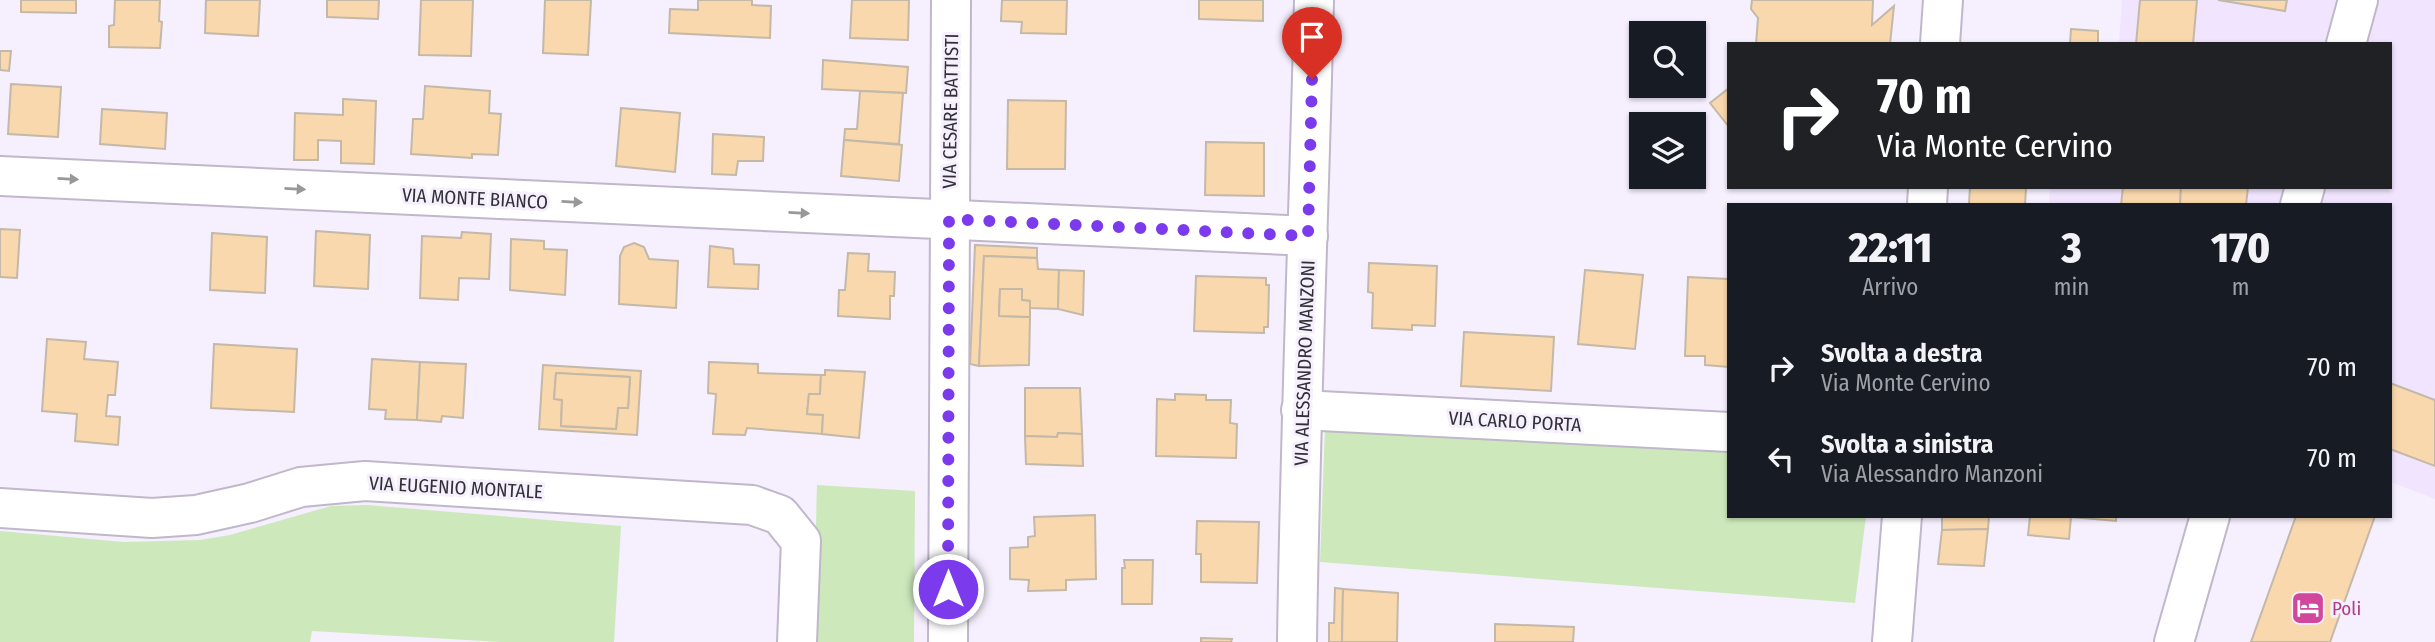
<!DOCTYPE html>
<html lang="it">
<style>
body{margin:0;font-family:"Fira Sans Condensed",sans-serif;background:#242831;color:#f1f3f6;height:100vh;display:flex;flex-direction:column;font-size:26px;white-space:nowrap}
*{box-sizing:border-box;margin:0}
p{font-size:23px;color:#9ea1a6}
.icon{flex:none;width:38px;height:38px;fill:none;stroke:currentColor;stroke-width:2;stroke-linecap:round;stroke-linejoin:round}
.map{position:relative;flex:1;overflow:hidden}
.sheet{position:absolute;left:1727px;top:203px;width:665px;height:315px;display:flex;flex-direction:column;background:#171b24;border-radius:0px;box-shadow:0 2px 5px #0004}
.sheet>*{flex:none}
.top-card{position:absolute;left:1727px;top:42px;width:665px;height:147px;border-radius:0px;box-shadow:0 2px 5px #0004;background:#202124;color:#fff;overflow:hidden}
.tools{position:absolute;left:1629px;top:21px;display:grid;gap:14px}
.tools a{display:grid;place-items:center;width:77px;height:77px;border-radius:0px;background:#171b24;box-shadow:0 2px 5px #0004;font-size:35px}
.pin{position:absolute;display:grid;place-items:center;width:60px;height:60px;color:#fff;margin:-72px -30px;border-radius:50% 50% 50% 0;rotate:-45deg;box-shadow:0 0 7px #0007}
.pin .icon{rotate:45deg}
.me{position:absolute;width:77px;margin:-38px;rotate:0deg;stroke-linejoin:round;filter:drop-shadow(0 0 5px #0008)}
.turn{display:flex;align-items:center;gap:24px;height:147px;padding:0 35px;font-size:32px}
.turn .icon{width:91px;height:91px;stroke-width:2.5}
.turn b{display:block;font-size:49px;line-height:60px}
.eta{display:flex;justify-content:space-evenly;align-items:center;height:119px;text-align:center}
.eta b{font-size:42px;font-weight:800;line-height:49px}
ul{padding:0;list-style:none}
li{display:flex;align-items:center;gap:21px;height:91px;padding:0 35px}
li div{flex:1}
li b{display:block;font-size:26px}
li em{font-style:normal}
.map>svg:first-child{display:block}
</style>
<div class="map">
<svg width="2435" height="642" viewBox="0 0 2435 642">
<rect width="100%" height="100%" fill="#f5effe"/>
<polygon fill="#f0e4fe" points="2122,0 2435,0 2435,499 2391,482 2390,205 2049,205 2050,187 2390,187 2390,44 2119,44"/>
<g fill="#cde9bc">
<polygon points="1325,428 1729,447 1729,516 1866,516 1855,603 1320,562"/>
<polygon points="817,485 915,491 914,642 813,642"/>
<polygon points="367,505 621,526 614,642 501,642 312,631 310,642 0,642 0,531 124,542 200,540 230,535 331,506"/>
</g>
<g fill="#f9d8ad" stroke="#c4b8a8" stroke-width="2" fill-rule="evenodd">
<polygon points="21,0 76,0 76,13 21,12"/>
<polygon points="115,0 160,0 159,21 162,22 160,48 109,47 109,26 114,25"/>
<polygon points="206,0 260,0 258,36 205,33"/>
<polygon points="327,0 379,0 378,19 327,17"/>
<polygon points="421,0 473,0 471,56 419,55"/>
<polygon points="545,0 591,0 588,55 543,53"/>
<polygon points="698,0 752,0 752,5 771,6 770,38 669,33 670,9 698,10"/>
<polygon points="852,0 909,0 908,40 850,38"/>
<polygon points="1002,0 1067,0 1066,34 1021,33 1022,22 1001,21"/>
<polygon points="1199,0 1263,0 1263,21 1199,19"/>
<polygon points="1752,0 1873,0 1872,25 1894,6 1890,44 1756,44 1758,18 1751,9"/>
<polygon points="2140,0 2197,0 2193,44 2136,44"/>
<polygon points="2218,0 2287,0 2285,11"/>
<polygon points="2071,29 2098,31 2098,44 2070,44"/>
<polygon points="0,51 11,51 9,71 0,70"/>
<polygon points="823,60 908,67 906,93 822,89"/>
<polygon points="11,84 61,87 58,137 8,134"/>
<polygon points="425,86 490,91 489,113 501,114 498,155 472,154 472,158 411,154 413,119 423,119"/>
<polygon points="1729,88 1729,127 1710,103"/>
<polygon points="860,91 903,93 899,144 844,140 845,129 857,129"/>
<polygon points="343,99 376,101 374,164 341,163 341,141 318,140 318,160 294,160 295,113 343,115"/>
<polygon points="1008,100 1066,101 1065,169 1007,169"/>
<polygon points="621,108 680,113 675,172 616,166"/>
<polygon points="102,109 167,113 165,149 100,144"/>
<polygon points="713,134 764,137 763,161 738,161 736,175 712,174"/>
<polygon points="844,140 902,145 899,181 841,176"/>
<polygon points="1206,142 1264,143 1264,196 1205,195"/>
<polygon points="1970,187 2026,187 2025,205 1962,205 1969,204"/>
<polygon points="2123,187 2181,187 2180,205 2121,205"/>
<polygon points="2181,187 2248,187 2246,205 2180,205"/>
<polygon points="0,229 20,230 17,278 0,277"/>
<polygon points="316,231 370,235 368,289 314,286"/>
<polygon points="462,232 491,234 489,279 459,278 458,300 420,298 422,236 461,238"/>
<polygon points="212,233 267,237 265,293 210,290"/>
<polygon points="511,239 544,241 544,249 567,250 565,295 510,290"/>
<polygon points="634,243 644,247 649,259 678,261 676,308 619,304 620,256 624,247"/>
<polygon points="975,245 1037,248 1037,258 984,256 979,366 970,364"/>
<polygon points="710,246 733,249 734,264 759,265 758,289 708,287"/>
<polygon points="848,253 869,254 868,271 895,272 894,296 890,296 890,319 838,316 839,290 845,290"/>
<polygon points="984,256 1037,258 1038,269 1059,270 1058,309 1030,308 1030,301 1022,300 1022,289 1000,289 999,316 1030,317 1029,365 979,366"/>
<polygon points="1369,263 1437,266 1435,326 1412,325 1412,330 1372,328 1373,293 1368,292"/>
<polygon points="1059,270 1084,271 1083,315 1058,309"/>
<polygon points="1585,270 1643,275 1635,349 1578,344"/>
<polygon points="1196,276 1266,278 1266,285 1269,285 1268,327 1264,327 1264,333 1194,331"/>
<polygon points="1688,277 1728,279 1729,367 1705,365 1705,356 1685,356"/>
<polygon points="1000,289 1022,289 1022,300 1030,301 1030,317 999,316"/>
<polygon points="1464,332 1554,337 1551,391 1461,386"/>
<polygon points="47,339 86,342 84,359 118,362 115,395 108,395 106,416 120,417 118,445 75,441 77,414 42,411"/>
<polygon points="214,344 297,349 294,412 211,408"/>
<polygon points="372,359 420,362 417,420 385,419 386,410 369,409"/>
<polygon points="420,362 466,364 463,418 442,416 441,422 417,420"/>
<polygon points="709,362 758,364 758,373 821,375 820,394 809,394 807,414 823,415 822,434 747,428 745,435 713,434 716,394 708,393"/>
<path d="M543,365L641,371L637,435L539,429ZM556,373L630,377L628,408H618L616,429L561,426L562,400L554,399Z"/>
<polygon points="825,370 865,372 859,438 822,434 823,415 807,414 809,394 820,394 821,375 825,375"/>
<polygon points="556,373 630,377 628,408 618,408 616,429 561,426 562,400 554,399"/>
<polygon points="2390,383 2435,400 2435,466 2390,449"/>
<polygon points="1025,388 1080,388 1082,434 1058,433 1057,437 1025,436"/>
<polygon points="1175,394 1206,395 1206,400 1231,400 1230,423 1237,424 1236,458 1156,456 1157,399 1175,400"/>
<polygon points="1058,433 1082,434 1083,466 1026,464 1025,436 1057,437"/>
<polygon points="1095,515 1096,579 1066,580 1066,590 1028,591 1029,580 1010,579 1010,548 1028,547 1028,537 1035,536 1034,517"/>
<polygon points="1942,516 1989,516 1988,529 1942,530"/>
<polygon points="2030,516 2116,516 2116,521 2071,517 2069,539 2028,535"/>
<polygon points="2296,516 2375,516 2330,642 2251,642"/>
<polygon points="1197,521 1259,522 1257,583 1201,582 1201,554 1196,554"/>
<polygon points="1988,529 1984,566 1938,564 1942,530"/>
<polygon points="1124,560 1153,560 1152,604 1122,604 1122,568 1125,568"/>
<polygon points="1335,588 1343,589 1342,642 1329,642 1329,623 1334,623"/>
<polygon points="1343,589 1398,593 1397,642 1342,642"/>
<polygon points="1495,624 1574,627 1573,642 1495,642"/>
<polygon points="1201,638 1232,639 1231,642 1201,642"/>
</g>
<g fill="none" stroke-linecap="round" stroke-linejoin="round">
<g stroke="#c0b8ca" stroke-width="42">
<g id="minor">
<polyline points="1940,44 1943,0"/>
<polyline points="2346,44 2358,0"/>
<polyline points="0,176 1308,236"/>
<polyline points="1927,205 1928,187"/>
<polyline points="2300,205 2305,187"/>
<polyline points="1301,410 1729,432"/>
<polyline points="0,508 152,518 196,515 250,503 301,487 365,481 752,505 780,515 801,541 797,642"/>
<polyline points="948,642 951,0"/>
<path d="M1297,642C1300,428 1309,214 1314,0"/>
<polyline points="1892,642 1902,516"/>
<polyline points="2174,642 2210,516"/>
</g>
</g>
<use href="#minor" stroke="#fff" stroke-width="38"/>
</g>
<defs><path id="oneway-solid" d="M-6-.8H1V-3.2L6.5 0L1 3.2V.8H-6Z" transform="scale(1.75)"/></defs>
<g fill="#98979a">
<use href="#oneway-solid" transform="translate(68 179) rotate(3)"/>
<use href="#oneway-solid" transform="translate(295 189) rotate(3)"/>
<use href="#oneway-solid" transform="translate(572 202) rotate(3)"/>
<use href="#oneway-solid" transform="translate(799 213) rotate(3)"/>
</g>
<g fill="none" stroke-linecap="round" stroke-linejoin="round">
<polyline stroke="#7c3aed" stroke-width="12" stroke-dasharray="0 21.6" points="948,589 949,219 1308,236 1312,79"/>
</g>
<defs>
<g id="hotel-square" transform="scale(1.75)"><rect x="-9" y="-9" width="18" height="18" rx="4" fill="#d1479c" stroke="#f5effe"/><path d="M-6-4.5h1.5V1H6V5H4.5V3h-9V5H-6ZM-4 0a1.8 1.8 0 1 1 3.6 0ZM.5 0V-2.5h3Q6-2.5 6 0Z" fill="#fff"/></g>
</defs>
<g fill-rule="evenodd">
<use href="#hotel-square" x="2308" y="608"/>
</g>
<g text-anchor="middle" stroke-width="6" stroke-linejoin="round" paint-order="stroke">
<g font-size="19" fill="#322f36" stroke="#f5effe">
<text transform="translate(950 111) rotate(-89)" y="7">VIA CESARE BATTISTI</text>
<text transform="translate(475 198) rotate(3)" y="7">VIA MONTE BIANCO</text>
<text transform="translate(1304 363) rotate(-88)" y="7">VIA ALESSANDRO MANZONI</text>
<text transform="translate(1515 421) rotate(3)" y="7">VIA CARLO PORTA</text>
<text transform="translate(456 487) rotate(3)" y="7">VIA EUGENIO MONTALE</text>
</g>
<g font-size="19" fill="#b23c85" stroke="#f5effe" text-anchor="start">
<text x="2332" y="615">Poli</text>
</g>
</g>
</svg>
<div class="tools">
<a><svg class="icon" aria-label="search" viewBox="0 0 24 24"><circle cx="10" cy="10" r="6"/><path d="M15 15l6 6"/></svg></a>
<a><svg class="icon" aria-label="layers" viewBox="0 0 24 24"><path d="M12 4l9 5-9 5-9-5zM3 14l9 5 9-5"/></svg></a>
</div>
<div class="pin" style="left:1312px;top:79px;background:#d93025"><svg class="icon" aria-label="arrive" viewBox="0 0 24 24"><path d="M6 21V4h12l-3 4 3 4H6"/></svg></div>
<svg class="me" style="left:948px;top:589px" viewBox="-20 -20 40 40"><circle r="17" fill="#7c3aed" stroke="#fff" stroke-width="3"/><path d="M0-11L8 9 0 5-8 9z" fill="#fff"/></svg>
<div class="top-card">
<div class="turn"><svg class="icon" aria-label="right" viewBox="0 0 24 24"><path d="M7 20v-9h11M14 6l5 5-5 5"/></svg><div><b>70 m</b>Via Monte Cervino</div></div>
</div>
<section class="sheet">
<div class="eta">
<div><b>22:11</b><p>Arrivo</p></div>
<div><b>3</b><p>min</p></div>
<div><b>170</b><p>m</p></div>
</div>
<ul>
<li><svg class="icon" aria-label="right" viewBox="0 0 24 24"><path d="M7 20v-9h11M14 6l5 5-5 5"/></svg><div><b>Svolta a destra</b><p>Via Monte Cervino</p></div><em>70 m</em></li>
<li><svg class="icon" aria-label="left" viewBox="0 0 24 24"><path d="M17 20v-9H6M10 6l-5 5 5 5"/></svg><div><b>Svolta a sinistra</b><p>Via Alessandro Manzoni</p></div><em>70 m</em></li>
</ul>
</section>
</div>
